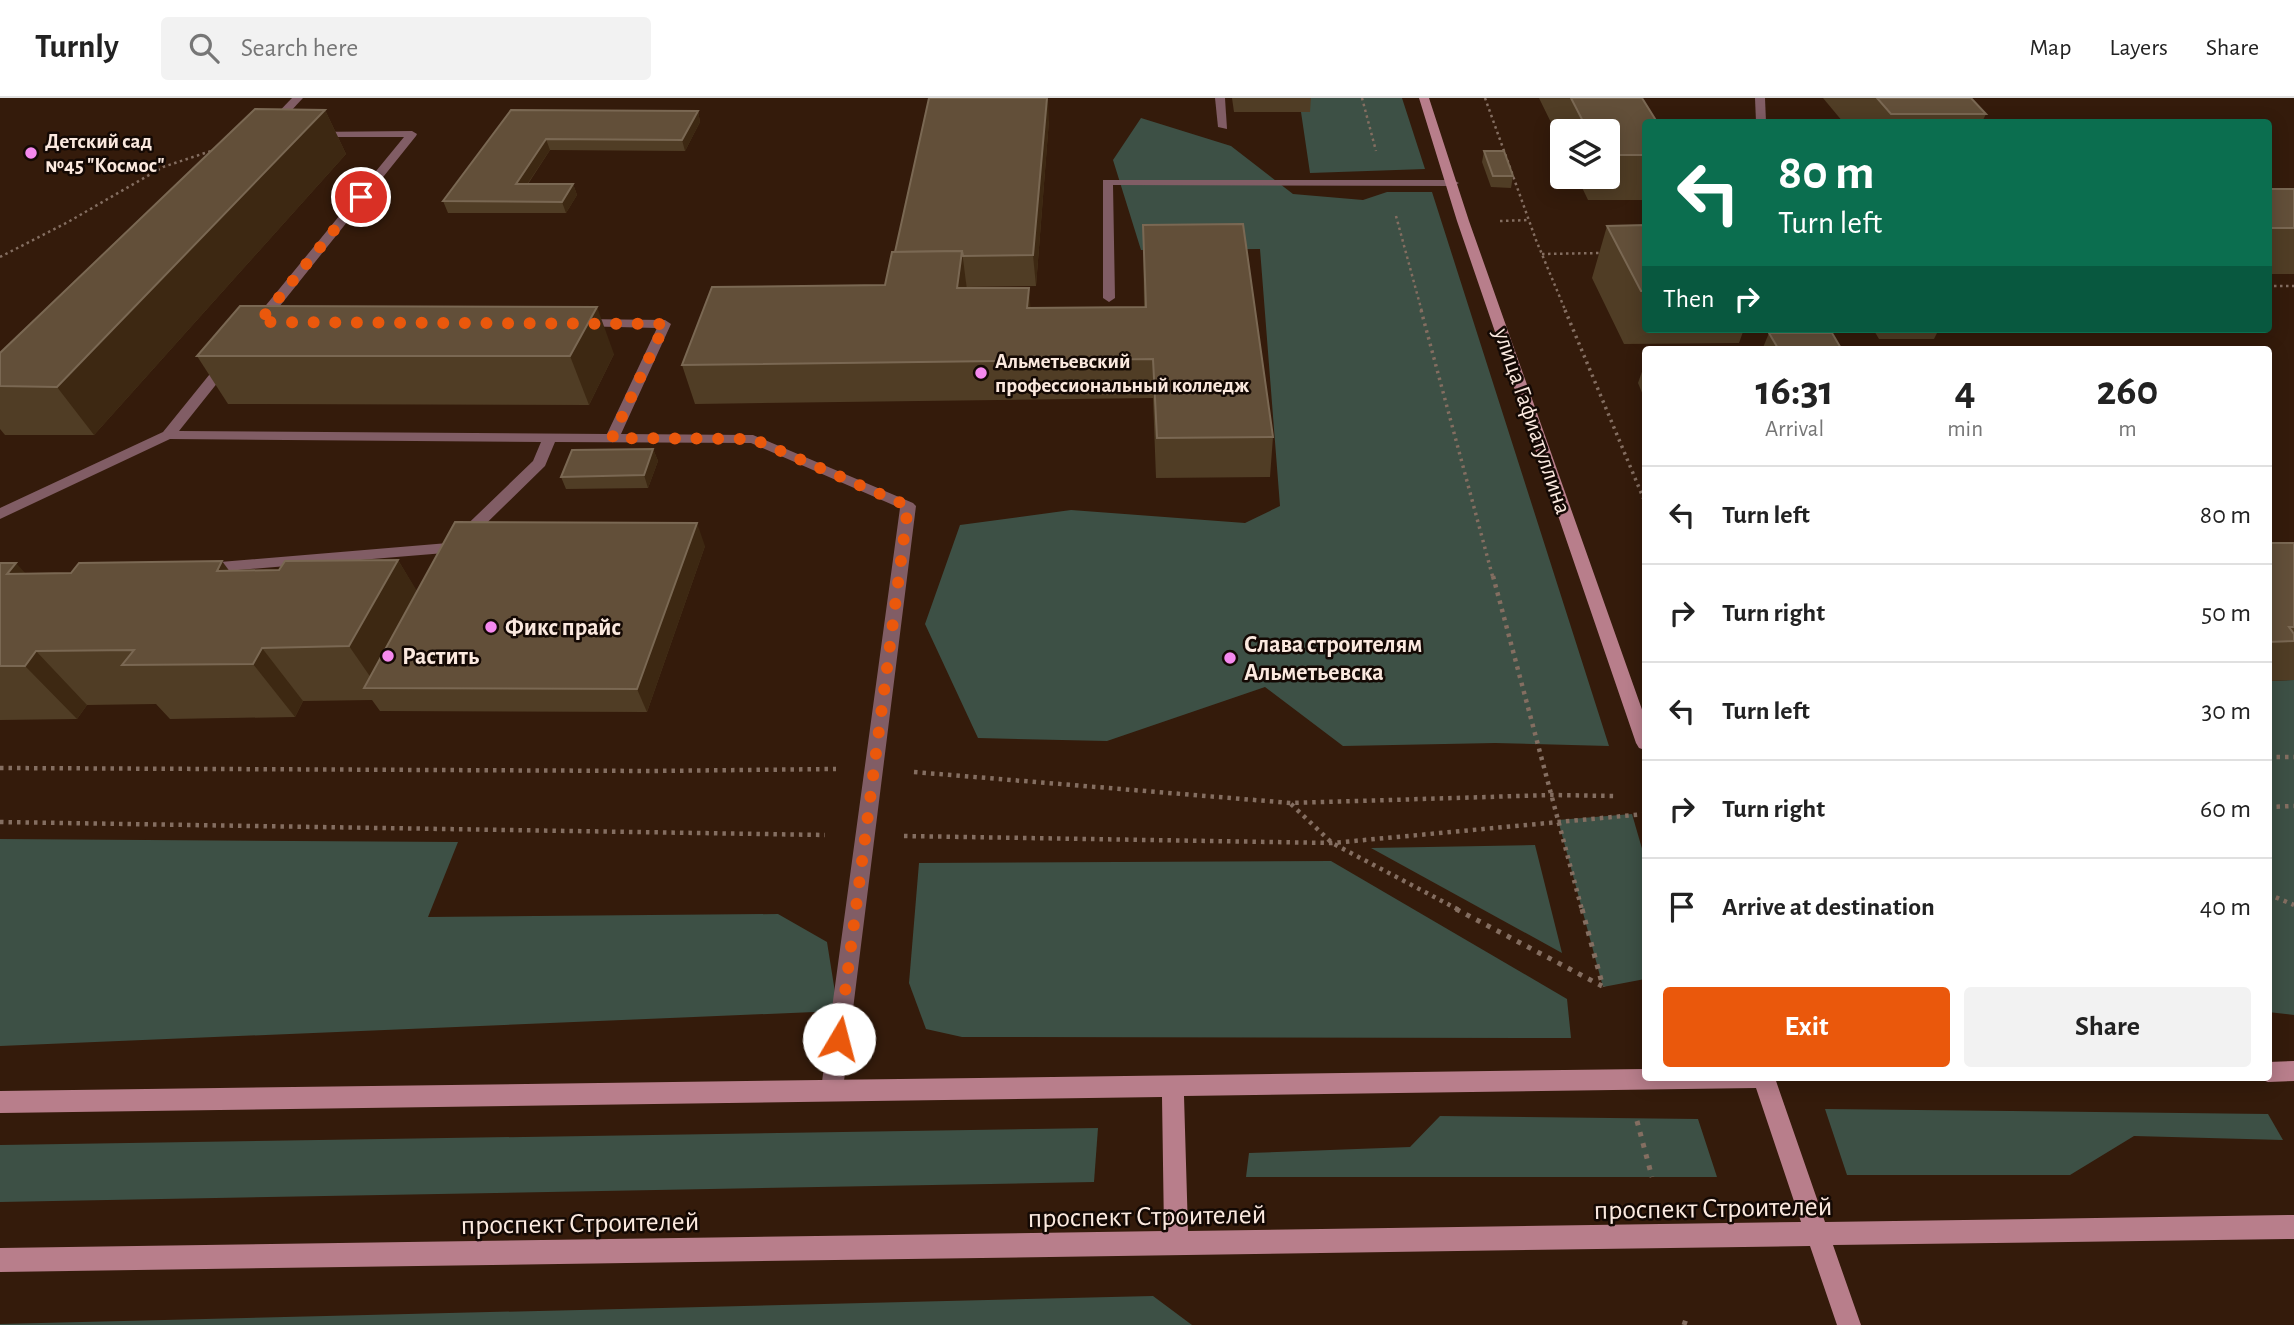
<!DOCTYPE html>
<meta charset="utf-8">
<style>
body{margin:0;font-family:"Alegreya Sans",sans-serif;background:#f2f2f2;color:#222;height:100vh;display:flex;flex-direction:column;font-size:26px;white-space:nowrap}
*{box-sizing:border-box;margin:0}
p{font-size:23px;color:#767676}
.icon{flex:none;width:38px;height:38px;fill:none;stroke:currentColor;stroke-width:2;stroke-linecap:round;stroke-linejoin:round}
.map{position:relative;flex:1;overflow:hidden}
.panel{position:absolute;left:1642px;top:248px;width:630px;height:735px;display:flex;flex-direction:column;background:#fff;border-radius:7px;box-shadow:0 4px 18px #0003}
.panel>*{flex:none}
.top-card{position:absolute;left:1642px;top:21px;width:630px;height:214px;border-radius:7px;box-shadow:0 4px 18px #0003;background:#0b6e4f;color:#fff;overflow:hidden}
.controls{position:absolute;left:1550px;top:21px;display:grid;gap:14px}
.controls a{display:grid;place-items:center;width:70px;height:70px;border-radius:7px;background:#fff;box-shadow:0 4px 18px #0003;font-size:35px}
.pin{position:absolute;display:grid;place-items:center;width:60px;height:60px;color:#fff;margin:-30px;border:4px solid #fff;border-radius:50%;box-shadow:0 2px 7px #0007}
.me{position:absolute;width:77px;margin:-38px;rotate:8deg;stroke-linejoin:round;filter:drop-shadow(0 0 5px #0008)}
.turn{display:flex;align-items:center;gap:24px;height:147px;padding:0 21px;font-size:32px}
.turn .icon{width:91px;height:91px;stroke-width:2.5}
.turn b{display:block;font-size:49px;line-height:60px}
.then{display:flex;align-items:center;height:66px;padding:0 21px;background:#0003;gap:14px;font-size:26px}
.eta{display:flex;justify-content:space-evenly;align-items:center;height:119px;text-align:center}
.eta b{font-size:42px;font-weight:700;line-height:49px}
.primary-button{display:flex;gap:14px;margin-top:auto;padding:14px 21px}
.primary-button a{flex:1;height:80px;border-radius:7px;background:#ea580c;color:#fff;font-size:28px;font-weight:700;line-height:80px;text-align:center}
.primary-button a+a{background:#f2f2f2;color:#222}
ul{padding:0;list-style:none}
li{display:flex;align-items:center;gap:21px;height:98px;padding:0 21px;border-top:2px solid #e0e0e0}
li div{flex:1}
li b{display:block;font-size:26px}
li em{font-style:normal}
header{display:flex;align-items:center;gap:42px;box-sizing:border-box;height:98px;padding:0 35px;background:#fff;border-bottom:2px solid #e0e0e0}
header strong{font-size:33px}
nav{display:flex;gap:38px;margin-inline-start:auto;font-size:24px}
.search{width:490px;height:63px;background:#f2f2f2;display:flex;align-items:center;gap:18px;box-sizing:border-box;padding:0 24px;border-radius:7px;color:#767676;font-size:26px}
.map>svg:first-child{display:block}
</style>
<header>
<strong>Turnly</strong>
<div class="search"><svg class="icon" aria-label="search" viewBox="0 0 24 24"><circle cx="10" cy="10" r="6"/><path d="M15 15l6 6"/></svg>Search here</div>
<nav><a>Map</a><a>Layers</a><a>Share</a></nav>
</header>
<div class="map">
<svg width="2294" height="1227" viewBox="0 0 2294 1227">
<rect width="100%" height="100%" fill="#341b0b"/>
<g fill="#3d5045">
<polygon points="1307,0 1402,0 1425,71 1310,75 1301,14 1310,13"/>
<polygon points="1141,20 1231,48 1293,96 1363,102 1387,94 1432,94 1609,648 1495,645 1343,648 1265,589 1107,643 978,640 925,526 960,427 1071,412 1245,425 1280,408 1260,151 1141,152 1113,62"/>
<polygon points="2294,582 2294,917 2268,914 2268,583"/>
<polygon points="1632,716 1645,761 1645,881 1603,889 1558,722"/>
<polygon points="0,741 458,744 428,819 778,816 827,844 838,913 0,948"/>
<polygon points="1535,747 1562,855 1371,750"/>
<polygon points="1331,763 1567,901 1571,940 962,939 926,931 909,885 919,765"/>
<polygon points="1825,1011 2268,1016 2283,1042 2134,1038 2070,1077 1847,1077"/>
<polygon points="1440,1018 1698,1021 1717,1079 1246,1079 1249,1055 1410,1049"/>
<polygon points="1098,1030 1094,1084 0,1104 0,1047"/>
<polygon points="1153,1198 1192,1227 0,1227 0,1226"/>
</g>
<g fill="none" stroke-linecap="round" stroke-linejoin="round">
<g stroke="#846e61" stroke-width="2.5" stroke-dasharray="2.5 3.5" stroke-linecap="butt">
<polyline points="1362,0 1376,53"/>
<polyline points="1485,0 1536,142 1566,214"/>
<polyline points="1396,118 1422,214"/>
<polyline points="1500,123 1529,122"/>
<polyline points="1542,156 1602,155"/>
<polyline points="0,159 68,124 163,69 214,52"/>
<polyline points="2268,188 2294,188"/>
</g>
<g stroke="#846e61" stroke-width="3.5" stroke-dasharray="2.5 4.5" stroke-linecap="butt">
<polyline points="1421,212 1493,480"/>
<polyline points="1565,212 1645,404"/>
</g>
<g stroke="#846e61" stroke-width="4.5" stroke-dasharray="3.5 5" stroke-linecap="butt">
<polyline points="1493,478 1582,812"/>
<polyline points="2268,659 2294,659"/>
<polyline points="0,670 651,673 836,671"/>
<polyline points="914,674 1291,705 1552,697 1615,698"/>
<polyline points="1291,706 1332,745 1459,812"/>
<polyline points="2268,709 2294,708"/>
<polyline points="0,724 825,737"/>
<polyline points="904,738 1332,745 1645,716"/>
<polyline points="2268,796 2294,807"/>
</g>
<g stroke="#846e61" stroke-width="5" stroke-dasharray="4.5 7" stroke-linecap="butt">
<polyline points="1456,811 1602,888"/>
<polyline points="1582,811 1603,889"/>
<polyline points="1637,1023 1652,1079"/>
<polyline points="1684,1227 1687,1218"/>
</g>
<g fill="#815d65" fill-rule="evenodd">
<polygon points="292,0 303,0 275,30 267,30 267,26"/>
<polygon points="1215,0 1225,0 1227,31 1218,29"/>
<polygon points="1755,0 1765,0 1766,24 1756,24"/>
<polygon points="412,33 417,36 416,38 263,229 253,229 253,223 404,39 313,39 308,36 309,34"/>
<polygon points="1103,82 1453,82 1459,85 1453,88 1113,87 1115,200 1109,204 1103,200"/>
<polygon points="581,221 665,222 671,226 621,336 753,337 913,405 916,408 843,991 840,998 832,1001 824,998 821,991 900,410 751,345 555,344 545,368 457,454 202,475 196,474 194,470 196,466 448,445 533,363 541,344 170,341 0,421 0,410 163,334 222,261 227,260 234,264 179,333 607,336 657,230 576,228 575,225"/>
</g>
<g fill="#b87e8b" fill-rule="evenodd">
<polygon points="1419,0 1429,0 1469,123 1645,620 1645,652 1639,650 1636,645 1457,123"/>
<polygon points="2294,963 2294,983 2268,984 2260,981 2268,980 2268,964"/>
<path d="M1645,971V980H1775L1825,1124L2294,1117V1141L1833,1147L1861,1227H1837L1810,1148L0,1174V1150L1164,1133L1162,999L0,1015V993ZM1756,990L1801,1124L1188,1133L1184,998Z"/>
</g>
</g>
<g fill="#503d25">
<polygon points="1232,0 1311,0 1310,14 1234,14"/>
<polygon points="1539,0 1642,0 1645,24 1645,102 1588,102 1577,79 1608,79 1608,33 1563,33 1563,49"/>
<polygon points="1823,0 1971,0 1986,16 1982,24 1843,24"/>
<polygon points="325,12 346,56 94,337 5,337 0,331 0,255"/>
<polygon points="511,12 698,13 700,24 685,53 550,52 528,86 573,86 577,97 566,115 448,115 443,103"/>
<polygon points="1049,22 1036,188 966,189 967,190 1030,210 1144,209 1143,127 1273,339 1270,379 1156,380 1153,300 695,306 682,267 885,187 895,154"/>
<polygon points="1484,53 1513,78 1511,90 1491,89 1482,64"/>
<rect x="2268" y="91" width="26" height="85"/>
<polygon points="1645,127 1645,231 1744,231 1739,245 1624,246 1592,180 1607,128"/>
<polygon points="1873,231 1939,231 1934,241 1879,241"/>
<polygon points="1769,235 1842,252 1762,252"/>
<polygon points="614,256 589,307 228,306 197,258"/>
<polygon points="1645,265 1645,302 1638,285"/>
<polygon points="653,351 658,363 648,390 566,391 561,379"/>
<polygon points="2268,445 2294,445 2294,582 2268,583"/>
<polygon points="705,448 647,614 380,613 372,602 303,603 295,619 170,621 156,606 87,607 77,621 0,622 0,465 26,476 279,472 398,462 417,494"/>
</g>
<g fill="#3d2812">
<polygon points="1047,0 1048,0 1049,22 1036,188 1033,157"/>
<polygon points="325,12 346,56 94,337 57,289"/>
<polygon points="698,13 700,24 685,53 682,42"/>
<polygon points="546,41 550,52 520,97 516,86"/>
<polygon points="573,86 577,97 566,115 562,104"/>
<polygon points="962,153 967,192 957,190"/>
<polygon points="1029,190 1032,228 1027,210"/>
<polygon points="597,209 614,256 589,307 570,258"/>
<polygon points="653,351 658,363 648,390 644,377"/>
<polygon points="697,425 705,448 647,614 637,591"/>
<polygon points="398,462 431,516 378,590 349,548"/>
<polygon points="222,463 262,517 217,473"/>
<polygon points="16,465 65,519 7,476"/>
<polygon points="262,550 303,603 295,619 253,566"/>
<polygon points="36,553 87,607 77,621 25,568"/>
</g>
<g fill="#624f39" stroke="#7a6853" stroke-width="2">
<polygon points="929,0 1047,0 1033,157 963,158 962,153 895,154"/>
<polygon points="1571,0 1642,0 1657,24 1645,24 1645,57 1608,57 1608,33 1588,33"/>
<polygon points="1877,0 1971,0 1986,16 1891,16"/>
<polygon points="255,11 325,12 57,289 0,288 0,255"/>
<polygon points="511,12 698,13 682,42 546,41 516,86 573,86 562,104 443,103"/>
<polygon points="1484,53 1504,53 1513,78 1493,78"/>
<rect x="2268" y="91" width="26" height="39"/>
<polygon points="1243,126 1273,339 1157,340 1153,261 682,267 712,189 885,187 892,154 962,153 957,190 1029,190 1027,210 1146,209 1143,127"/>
<polygon points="1645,127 1645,193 1641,193 1607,128"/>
<polygon points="240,208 597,209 570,258 197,258"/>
<polygon points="1769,235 1832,235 1842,252 1779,252"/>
<polygon points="653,351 644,377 561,379 572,352"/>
<polygon points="455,424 697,425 637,591 364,590"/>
<polygon points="2268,445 2294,445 2294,529 2289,529 2294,536 2294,543 2268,544"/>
<polygon points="398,462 349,548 262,550 253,566 122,567 134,552 36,553 25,568 0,568 0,465 16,465 7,476 71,475 79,465 222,463 217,473 279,472 285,463"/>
</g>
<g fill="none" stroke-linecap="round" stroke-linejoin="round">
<polyline stroke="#ea580c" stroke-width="12" stroke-dasharray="0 21.6" points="361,99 259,224 665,226 612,340 753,341 908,408 839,941"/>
</g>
<g fill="#f589ee" stroke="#140904" stroke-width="2.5">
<circle cx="31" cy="55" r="7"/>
<circle cx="981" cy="275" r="7"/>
<circle cx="491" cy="529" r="7"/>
<circle cx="388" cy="558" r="7"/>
<circle cx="1230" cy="560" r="7"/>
</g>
<g text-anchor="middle" stroke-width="5" stroke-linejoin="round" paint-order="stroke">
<g font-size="21" font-weight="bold" fill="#fbe9df" stroke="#140904" text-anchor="start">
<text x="45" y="50">Детский сад<tspan x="45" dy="24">№45 "Космос"</tspan></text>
<text x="995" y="270">Альметьевский<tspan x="995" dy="24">профессиональный колледж</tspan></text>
</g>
<g font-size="24" fill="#fbe9df" stroke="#140904">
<text transform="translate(1533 323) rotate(71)" y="8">улица Гафиатуллина</text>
</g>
<g font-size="24" font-weight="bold" fill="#fbe9df" stroke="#140904" text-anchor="start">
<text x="505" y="537">Фикс прайс</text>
<text x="1244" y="554">Слава строителям<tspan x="1244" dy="28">Альметьевска</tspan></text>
<text x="402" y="566">Растить</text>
</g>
<g font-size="28" fill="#fbe9df" stroke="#140904">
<text transform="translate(1713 1109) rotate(-1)" y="10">проспект Строителей</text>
<text transform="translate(1147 1117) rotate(-1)" y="10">проспект Строителей</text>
<text transform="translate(580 1124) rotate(-1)" y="10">проспект Строителей</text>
</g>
</g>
</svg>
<div class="controls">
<a><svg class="icon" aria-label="layers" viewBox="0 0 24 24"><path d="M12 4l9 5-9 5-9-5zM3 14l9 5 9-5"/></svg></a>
</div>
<div class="pin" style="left:361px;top:99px;background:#d93025"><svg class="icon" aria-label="arrive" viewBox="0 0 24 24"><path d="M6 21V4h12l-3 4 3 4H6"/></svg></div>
<svg class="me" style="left:839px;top:941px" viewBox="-20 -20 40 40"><circle r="19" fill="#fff"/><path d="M0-13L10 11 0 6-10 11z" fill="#ea580c"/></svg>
<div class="top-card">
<div class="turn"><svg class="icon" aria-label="left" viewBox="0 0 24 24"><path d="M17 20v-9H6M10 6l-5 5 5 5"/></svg><div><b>80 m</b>Turn left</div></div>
<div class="then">Then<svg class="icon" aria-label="right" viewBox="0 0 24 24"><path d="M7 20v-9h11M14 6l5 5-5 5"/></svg></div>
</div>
<section class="panel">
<div class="eta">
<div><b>16:31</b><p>Arrival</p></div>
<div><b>4</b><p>min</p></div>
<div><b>260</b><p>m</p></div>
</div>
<ul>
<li><svg class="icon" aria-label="left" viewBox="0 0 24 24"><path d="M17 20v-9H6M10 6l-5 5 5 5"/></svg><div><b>Turn left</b></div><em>80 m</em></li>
<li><svg class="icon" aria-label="right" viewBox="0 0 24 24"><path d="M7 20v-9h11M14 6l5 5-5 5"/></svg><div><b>Turn right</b></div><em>50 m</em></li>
<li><svg class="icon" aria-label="left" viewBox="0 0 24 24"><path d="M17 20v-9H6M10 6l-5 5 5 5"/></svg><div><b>Turn left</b></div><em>30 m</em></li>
<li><svg class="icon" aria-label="right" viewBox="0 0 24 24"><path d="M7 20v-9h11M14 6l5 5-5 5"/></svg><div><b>Turn right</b></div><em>60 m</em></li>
<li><svg class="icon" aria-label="arrive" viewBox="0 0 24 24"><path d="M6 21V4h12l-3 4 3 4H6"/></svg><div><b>Arrive at destination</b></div><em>40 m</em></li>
</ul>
<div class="primary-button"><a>Exit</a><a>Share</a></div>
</section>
</div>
